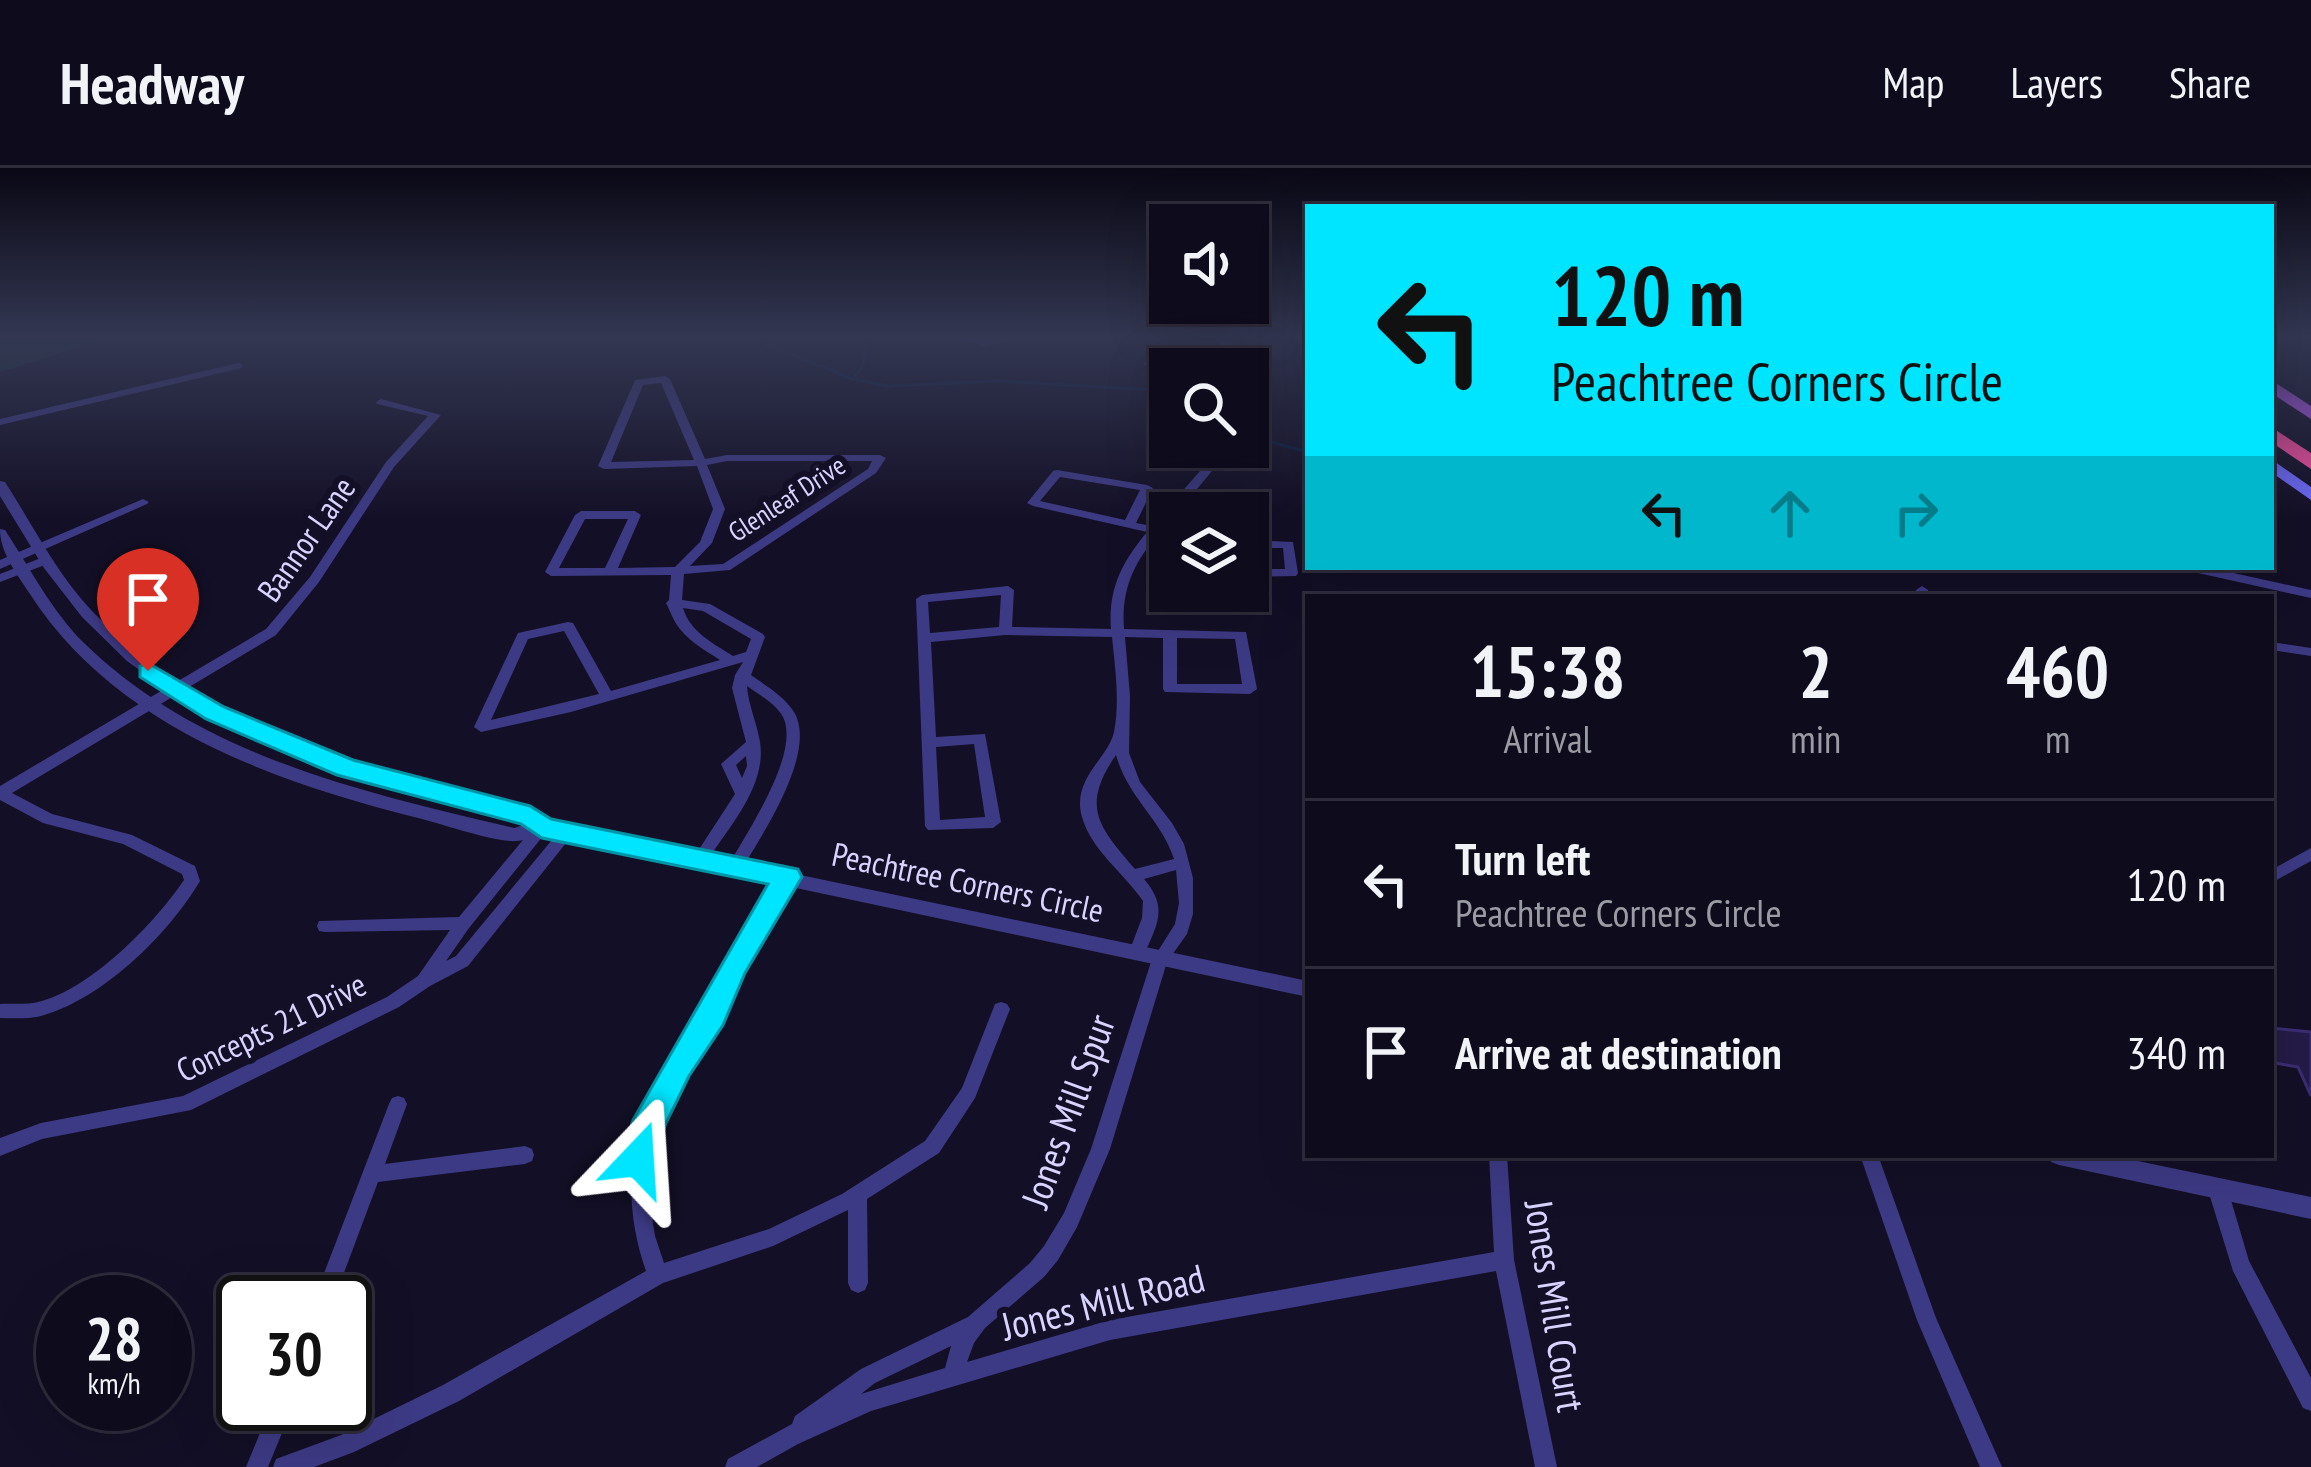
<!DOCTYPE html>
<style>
body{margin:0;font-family:"PT Sans Narrow",sans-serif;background:#171425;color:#f1f3f6;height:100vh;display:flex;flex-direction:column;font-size:45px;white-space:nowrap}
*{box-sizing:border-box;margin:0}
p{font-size:39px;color:#9b9ba3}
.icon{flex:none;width:66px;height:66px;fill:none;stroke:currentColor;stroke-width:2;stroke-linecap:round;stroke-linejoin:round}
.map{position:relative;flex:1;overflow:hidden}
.side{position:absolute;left:1305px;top:426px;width:969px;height:564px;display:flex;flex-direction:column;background:#0e0b1c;border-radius:0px;box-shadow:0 12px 48px #0002,0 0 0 3px #2e2b3b}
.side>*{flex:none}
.hud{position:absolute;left:1305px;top:36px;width:969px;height:366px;border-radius:0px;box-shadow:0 12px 48px #0002,0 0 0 3px #2e2b3b;background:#00e5ff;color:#111;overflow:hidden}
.fabs{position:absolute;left:1149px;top:36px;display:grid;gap:24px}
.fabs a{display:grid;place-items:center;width:120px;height:120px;border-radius:0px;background:#0e0b1c;box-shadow:0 12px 48px #0002,0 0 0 3px #2e2b3b;font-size:60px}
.speed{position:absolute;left:36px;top:1107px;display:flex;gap:24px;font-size:60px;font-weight:700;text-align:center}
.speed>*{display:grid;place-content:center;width:156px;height:156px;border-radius:50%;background:#0e0b1c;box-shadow:0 12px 48px #0002,0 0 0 3px #2e2b3b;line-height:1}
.speed small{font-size:30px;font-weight:400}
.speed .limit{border:6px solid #111;border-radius:18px;background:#fff;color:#111}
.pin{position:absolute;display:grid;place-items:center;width:102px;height:102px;color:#fff;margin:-123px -51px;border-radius:50% 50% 50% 0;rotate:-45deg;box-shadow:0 0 12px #0007}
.pin .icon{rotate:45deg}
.me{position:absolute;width:132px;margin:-66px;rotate:20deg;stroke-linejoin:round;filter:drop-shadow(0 0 9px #0008)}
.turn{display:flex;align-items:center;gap:42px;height:252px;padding:0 48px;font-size:54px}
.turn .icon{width:156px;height:156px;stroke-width:2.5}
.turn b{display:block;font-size:84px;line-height:102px}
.lanes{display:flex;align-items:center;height:114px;padding:0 48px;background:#0003;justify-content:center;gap:60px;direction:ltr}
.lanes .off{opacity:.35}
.eta{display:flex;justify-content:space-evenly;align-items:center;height:204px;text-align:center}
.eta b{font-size:72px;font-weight:700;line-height:84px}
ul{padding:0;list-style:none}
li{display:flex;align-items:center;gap:36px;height:168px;padding:0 48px;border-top:3px solid #2e2b3b}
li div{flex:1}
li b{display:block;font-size:45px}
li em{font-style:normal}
header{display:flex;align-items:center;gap:72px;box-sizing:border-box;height:168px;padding:0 60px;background:#0e0b1c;border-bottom:3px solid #2e2b3b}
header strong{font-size:57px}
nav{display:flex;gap:66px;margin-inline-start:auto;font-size:42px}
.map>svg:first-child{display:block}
</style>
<header>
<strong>Headway</strong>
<nav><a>Map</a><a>Layers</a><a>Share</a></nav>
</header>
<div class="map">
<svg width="2311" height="1299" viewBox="0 0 2311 1299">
<rect width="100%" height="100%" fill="#130f26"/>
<polygon fill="#12302f" points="0,170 109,170 0,204"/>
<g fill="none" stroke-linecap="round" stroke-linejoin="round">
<g stroke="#0a1f44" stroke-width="3">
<polyline points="750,170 853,211 887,218 999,213 1170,223"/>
<polyline points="2271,176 2285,170"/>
<polyline points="855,209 864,195 867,170"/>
<polyline points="1256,270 1308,284"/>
</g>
</g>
<polygon fill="#241b47" stroke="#3b2d73" stroke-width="3" points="2271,860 2311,864 2311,928 2298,899 2275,895"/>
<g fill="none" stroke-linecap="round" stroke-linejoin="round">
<g fill="#3d3a85" fill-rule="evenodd">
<polygon points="960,170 1014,170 982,178"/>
<polygon points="1215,170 1225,170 1250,199 1250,203 1241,201"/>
<polygon points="1177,179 1219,199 1220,201 1207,201 1177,186 1156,196 1170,202 1170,209 1143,196"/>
<polygon points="238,195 242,196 242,200 0,257 0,251"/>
<path d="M665,208L670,211L705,291L727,287H880L886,290L876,305L730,402L684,406L682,432L710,436L763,466L765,469L751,507C766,518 784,528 794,544C818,584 762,667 741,702H731L728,698C746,666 801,585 783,549C776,536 758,526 747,518C748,536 757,555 760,574C767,618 729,659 706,694H696L693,690L696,686L735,626L721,596L746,574L732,520L735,507L743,494L571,544L481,564L474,559L518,465L568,454L573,455L611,523L720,492C706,483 690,474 680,461C673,453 670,442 666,435L669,432L671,407L551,408L545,404L575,347L581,343H635L641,347L618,400L675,399L700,374L713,341L697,298L604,301L598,298L635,212ZM661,215L694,292L611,294L643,217ZM727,293H872L868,301L723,396L690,398L712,375L725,341L707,297ZM585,351H628L605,400H559ZM683,440L703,443L751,471L746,484L733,488C713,475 690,464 683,440ZM564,463L599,526L491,552L528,471ZM746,588L747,598L742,610L736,597Z"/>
<path d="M381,231L441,247L394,299L319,414L276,467L12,625L52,646L132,667L195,698L200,713C168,767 100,834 37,849C25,851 12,850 0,850V836C13,835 26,837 38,834C90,822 155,755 184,712L182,706L123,676L43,655L0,632V618L266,461L310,409L386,294L428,248L377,236L376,234Z"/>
<polygon points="1248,239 1253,242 1253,254 1248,257"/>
<path d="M1221,279H1232L1177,345H1170V353L1163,361L1170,362V370L1158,367C1133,395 1121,423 1124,461L1246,464L1257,521L1250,526L1165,524L1163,521V470L1125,469L1130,528L1129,585L1140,614L1172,655L1184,676L1193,710V746L1187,766L1167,794L1110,981L1077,1059L1058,1092L1044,1109L985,1160L974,1175L967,1194L1110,1152L1494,1084L1489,987H1507L1514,1092L1557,1299H1535L1496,1103L1110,1172L871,1243L798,1276L757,1299H725L728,1291L792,1256L795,1248L861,1201L968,1149L1030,1095L1044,1078L1064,1045L1091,981L1151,794L1175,756L1179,735L1176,702L1144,711C1169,740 1157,757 1143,789L1137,791L1131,789L1129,784L1142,750L1143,733C1124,705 1091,682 1082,649C1071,611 1108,591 1114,564C1120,533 1115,499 1112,469L1005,467L931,474L936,569L985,566L1001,654L993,660L928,662L925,658L916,431L922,427L1008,418L1014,422L1012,459L1111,461C1108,421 1122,394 1147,364L1033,338L1027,335L1053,303L1057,302L1147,317L1153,320L1136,355L1152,358ZM1060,309L1140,322L1125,352L1040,333ZM1001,427L999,459L930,465L928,434ZM1177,470L1235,471L1242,516H1177ZM974,576L985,649L940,652L936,579ZM1116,587C1128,630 1161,651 1174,691L1135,701C1099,659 1080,639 1116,587ZM951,1178L945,1200L861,1226L875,1215Z"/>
<polygon points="143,331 149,334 147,336 0,401 0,392"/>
<polygon points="1248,372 1293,374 1298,405 1296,408 1248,409 1248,401 1285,401 1283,380 1248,380"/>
<polygon points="46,388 52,392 50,395 0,414 0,406"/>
<polygon points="2183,399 2206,399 2311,422 2311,430 2189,403"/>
<polygon points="1922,418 1928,422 1928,429 1916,429 1916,422"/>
<polygon points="2271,474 2311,480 2311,488 2271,482"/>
<polygon points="542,653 550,659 547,663 469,760 446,793 456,788 561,661 571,661 574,665 468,798 430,818 399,839 191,942 42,971 0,988 0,970 41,955 183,928 387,829 418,808 450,762 325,764 319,763 317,758 319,753 459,749 537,655"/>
<polygon points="2311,680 2311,693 2271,715 2271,702"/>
<path d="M787,703L793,705L795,709L659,954L651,992L649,1030L655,1068L664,1095L769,1061L842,1026L925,973L962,920L995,836L1001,834L1007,836L1010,841L975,930L939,985L867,1031L868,1115L865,1122L858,1125L851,1122L848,1115V1042L773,1078L663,1115L459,1233L354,1284L314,1299H273L276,1291L341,1267L443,1217L646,1103C628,1052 627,1004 641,952L781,705Z"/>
<polygon points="398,928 404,930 407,936 385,996 525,978 532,981 534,987 532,993 525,996 378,1014 333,1134 313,1134 389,936 392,930"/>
<polygon points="1860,987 1878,987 1936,1150 2002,1299 1980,1299 1917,1152"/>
<polygon points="2218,1013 2225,1016 2228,1022 2249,1093 2311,1210 2311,1243 2303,1240 2233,1103 2208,1022 2211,1016"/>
<polygon points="272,1236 294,1236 268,1299 246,1299"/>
</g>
<g fill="#3d3a85" fill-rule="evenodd">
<path d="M0,313L5,314C33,357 56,405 92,443C179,532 294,580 412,612C453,624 495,632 536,644L548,654L566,658L1308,813V829L542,666C534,668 524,673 516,673C497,675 439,655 418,650C272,613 115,558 30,426C17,406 0,385 0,361L5,362C30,400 51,442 83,474C199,588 362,624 514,660L527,656L404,623L286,584L230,559L177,529L127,493L82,449L44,400L0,328Z"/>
<polygon points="2048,987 2109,987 2311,1029 2311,1051 2059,997 2051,994"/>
</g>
<polygon fill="#6f6bff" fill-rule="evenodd" points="2271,291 2311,319 2311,332 2271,304"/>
<polygon fill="#c25bff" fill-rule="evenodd" points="2271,212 2311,238 2311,251 2271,225"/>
<polygon fill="#ff4fa3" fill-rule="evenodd" points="2271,259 2311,285 2311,301 2271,274"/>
</g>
<linearGradient id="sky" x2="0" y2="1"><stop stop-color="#0a0815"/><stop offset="0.48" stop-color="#333752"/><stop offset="1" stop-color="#333752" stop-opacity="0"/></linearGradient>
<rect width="2311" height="352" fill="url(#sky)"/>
<polygon fill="#00e5ff" stroke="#0095a6" stroke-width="3" points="148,495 224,539 353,592 530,638 551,651 798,701 802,709 745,805 723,857 689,908 666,955 650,1002 638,1006 626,1002 621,991 633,952 768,716 542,670 521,656 337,607 206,551 140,509 140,498"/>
<g text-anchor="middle" stroke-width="12" stroke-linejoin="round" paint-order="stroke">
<g font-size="27" fill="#d9d4ff" stroke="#130f26">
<text transform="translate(787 331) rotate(-33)" y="9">Glenleaf Drive</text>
</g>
<g font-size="33" fill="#d9d4ff" stroke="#130f26">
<text transform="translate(306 371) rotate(-55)" y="12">Bannor Lane</text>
<text transform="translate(968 714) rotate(12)" y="12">Peachtree Corners Circle</text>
<text transform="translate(271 859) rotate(-26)" y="12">Concepts 21 Drive</text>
</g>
<g font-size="39" fill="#d9d4ff" stroke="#130f26">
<text transform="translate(1068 943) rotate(-70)" y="14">Jones Mill Spur</text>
<text transform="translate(1103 1134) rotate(-14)" y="14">Jones Mill Road</text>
<text transform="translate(1555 1138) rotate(81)" y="14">Jones Mill Court</text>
</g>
</g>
</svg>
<div class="fabs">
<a><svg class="icon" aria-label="sound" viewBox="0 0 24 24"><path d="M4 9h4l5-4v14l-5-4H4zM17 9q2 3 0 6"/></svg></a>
<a><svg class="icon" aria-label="search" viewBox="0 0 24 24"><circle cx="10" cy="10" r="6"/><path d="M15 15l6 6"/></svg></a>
<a><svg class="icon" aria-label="layers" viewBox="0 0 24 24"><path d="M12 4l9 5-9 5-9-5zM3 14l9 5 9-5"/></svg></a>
</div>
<div class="speed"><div>28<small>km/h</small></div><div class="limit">30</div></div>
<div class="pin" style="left:148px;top:503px;background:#d93025"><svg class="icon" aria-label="arrive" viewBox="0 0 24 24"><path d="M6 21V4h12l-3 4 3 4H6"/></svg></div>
<svg class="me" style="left:638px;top:991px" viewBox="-20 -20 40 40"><path d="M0-17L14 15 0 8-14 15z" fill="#00e5ff" stroke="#fff" stroke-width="4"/></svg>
<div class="hud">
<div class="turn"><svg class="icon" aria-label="left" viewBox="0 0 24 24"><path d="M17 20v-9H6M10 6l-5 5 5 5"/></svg><div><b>120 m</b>Peachtree Corners Circle</div></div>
<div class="lanes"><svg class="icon" aria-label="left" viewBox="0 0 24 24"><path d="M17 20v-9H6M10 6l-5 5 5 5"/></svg><svg class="icon off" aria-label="ahead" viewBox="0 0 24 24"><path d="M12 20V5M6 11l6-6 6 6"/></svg><svg class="icon off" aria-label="right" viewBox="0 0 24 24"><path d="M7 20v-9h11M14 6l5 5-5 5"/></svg></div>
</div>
<section class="side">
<div class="eta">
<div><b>15:38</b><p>Arrival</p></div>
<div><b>2</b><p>min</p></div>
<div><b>460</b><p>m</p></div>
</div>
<ul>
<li><svg class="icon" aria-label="left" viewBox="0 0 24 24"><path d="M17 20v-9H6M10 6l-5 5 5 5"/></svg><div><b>Turn left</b><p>Peachtree Corners Circle</p></div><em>120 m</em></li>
<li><svg class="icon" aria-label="arrive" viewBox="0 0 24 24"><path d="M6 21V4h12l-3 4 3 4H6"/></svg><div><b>Arrive at destination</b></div><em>340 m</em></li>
</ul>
</section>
</div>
